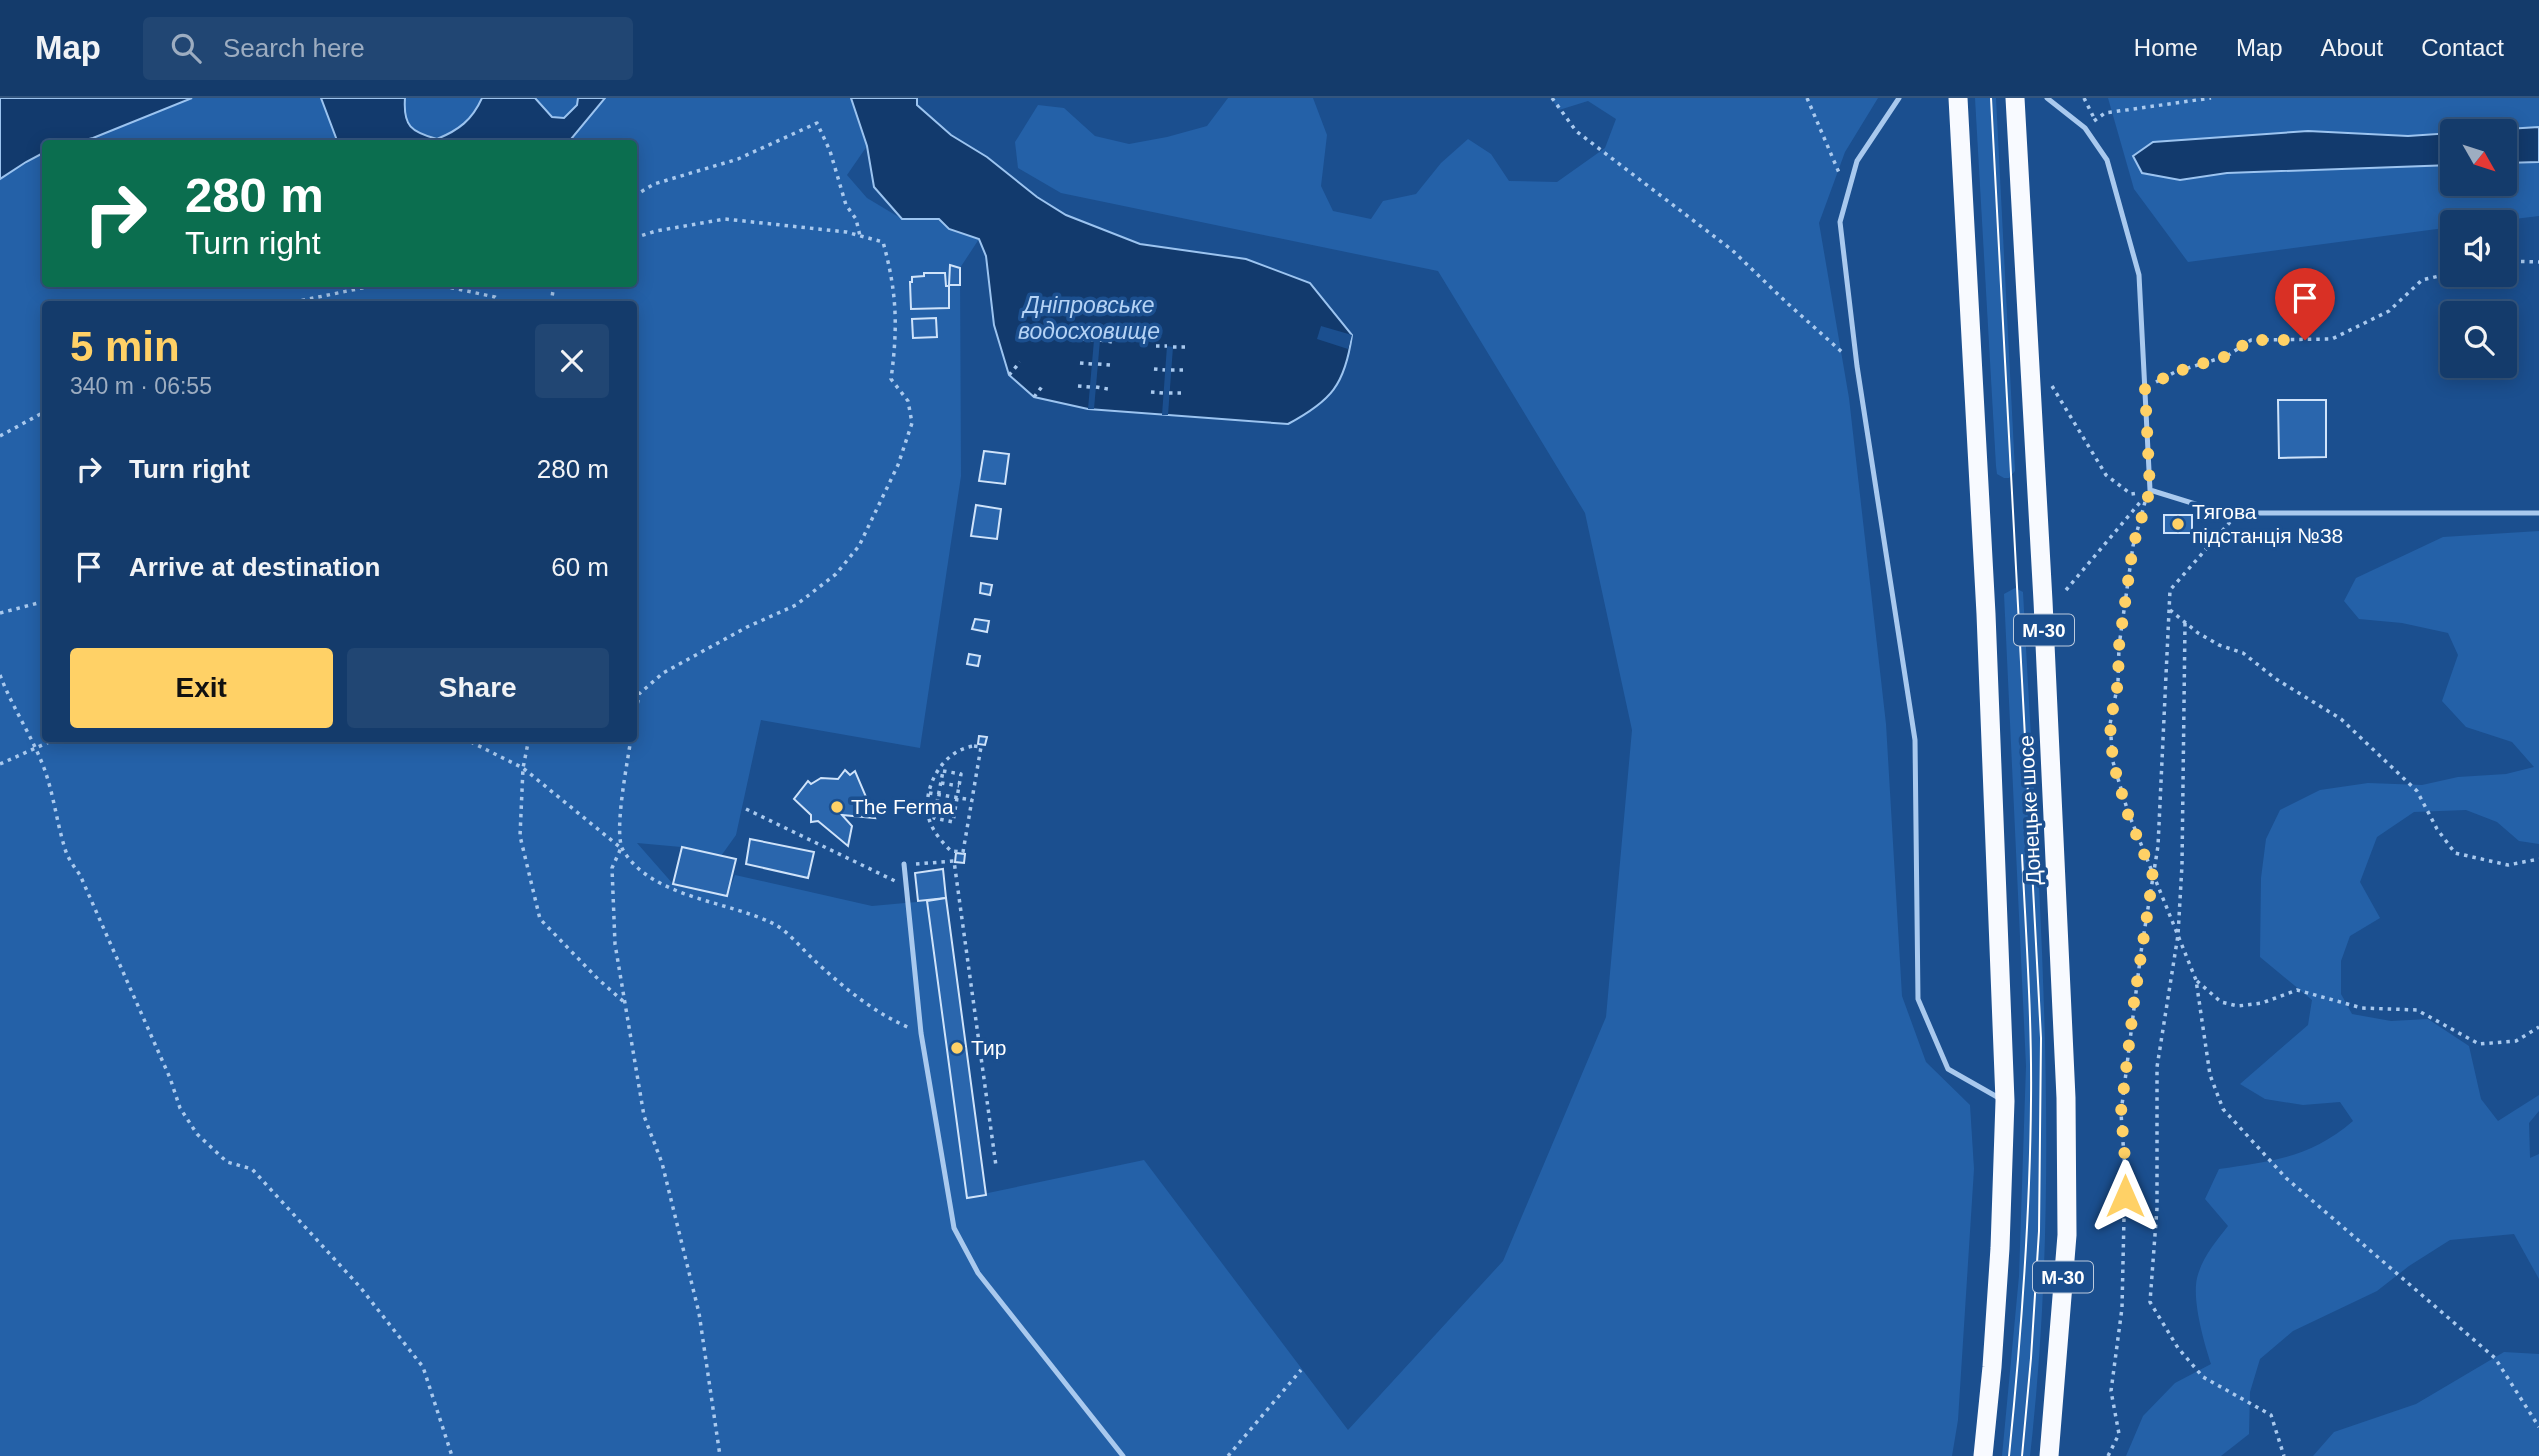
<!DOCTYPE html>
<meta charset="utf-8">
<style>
body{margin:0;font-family:Helvetica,sans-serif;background:#214673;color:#f1f3f6;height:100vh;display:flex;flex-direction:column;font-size:26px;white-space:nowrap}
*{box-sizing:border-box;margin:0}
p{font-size:23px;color:#9dadc1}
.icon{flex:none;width:38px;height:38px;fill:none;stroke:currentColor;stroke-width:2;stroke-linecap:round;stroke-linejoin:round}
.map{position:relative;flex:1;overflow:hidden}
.panel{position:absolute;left:42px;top:203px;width:595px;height:441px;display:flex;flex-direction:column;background:#143b6b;border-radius:7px;box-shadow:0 4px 18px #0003,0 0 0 2px #33557e}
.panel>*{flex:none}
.banner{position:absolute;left:42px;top:42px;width:595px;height:147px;border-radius:7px;box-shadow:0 4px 18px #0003,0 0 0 2px #33557e;background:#0b6e4f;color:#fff;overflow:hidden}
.needle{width:46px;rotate:129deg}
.buttons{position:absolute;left:2440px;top:21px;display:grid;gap:14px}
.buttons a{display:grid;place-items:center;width:77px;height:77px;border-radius:7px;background:#143b6b;box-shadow:0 4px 18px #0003,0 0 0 2px #33557e;font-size:35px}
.pin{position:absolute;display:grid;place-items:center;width:60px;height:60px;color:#fff;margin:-72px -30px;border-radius:50% 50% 50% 0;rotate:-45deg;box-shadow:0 0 7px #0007}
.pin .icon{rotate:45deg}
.me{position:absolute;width:77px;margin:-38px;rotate:0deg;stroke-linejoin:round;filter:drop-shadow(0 0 5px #0008)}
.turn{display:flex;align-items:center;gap:24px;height:147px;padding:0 28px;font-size:32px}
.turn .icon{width:91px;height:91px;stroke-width:2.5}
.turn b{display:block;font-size:49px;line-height:60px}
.round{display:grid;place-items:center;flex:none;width:74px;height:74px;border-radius:7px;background:#214673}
.summary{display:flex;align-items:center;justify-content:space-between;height:119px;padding:0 28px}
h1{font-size:42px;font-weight:700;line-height:52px;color:#ffd166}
.action{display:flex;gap:14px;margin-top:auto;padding:14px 28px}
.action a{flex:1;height:80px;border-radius:7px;background:#ffd166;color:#111;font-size:28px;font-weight:700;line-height:80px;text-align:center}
.action a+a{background:#214673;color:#f1f3f6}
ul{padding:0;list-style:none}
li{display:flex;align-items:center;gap:21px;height:98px;padding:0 28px}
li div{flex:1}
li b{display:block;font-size:26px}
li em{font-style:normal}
header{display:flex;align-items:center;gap:42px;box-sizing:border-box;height:98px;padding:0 35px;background:#143b6b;border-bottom:2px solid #33557e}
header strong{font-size:33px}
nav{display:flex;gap:38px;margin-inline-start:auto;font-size:24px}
.search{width:490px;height:63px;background:#214673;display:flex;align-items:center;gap:18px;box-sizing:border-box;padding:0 24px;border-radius:7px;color:#9dadc1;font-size:26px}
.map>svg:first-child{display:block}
</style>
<header>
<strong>Map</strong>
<div class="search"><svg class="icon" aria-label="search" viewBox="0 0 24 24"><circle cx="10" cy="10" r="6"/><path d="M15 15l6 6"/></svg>Search here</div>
<nav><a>Home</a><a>Map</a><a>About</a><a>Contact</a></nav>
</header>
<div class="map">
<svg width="2539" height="1358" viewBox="0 0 2539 1358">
<rect width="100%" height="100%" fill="#1b4f8f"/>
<g fill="#2461a8" fill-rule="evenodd">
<polygon points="192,0 321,0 338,45 73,46 93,40"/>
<path d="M405,0H482C472,21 459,31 437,41C411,34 403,28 405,0Z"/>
<polygon points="535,0 578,0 577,7 564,20 553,19"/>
<path d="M605,0H851L867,48L847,77L867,100L902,121H940L948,131L979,141L960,170L961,378L920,650L761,622L736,737L721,758L681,749L637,745L673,786L727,798L735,777L872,808L927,803L969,1099L1144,1062L1348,1332L1503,1163L1606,919L1632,632L1585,415L1438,173L1061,95L1018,70L1015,44L1038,7L1064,10L1095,38L1129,46L1167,39L1207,28L1228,0H1313L1327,37L1321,88L1333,113L1371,121L1383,103L1416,96L1441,65L1468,41L1491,56L1509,83L1557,84L1605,50L1616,21L1588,3L1559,12L1551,0H1878L1845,54L1819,125L1849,300L1886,626L1902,898L1926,964L1970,1007L1974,1071L1958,1322L1952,1358H0V81L26,64L45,54L46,186H634V46L567,45ZM46,206H634V640H46Z"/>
<polygon points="1975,0 1996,0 2015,373 2009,380 2004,380 1997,376 1996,368"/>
<path d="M2108,0H2539V118L2490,124H2452V129L2188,164L2134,91ZM2452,33H2504V86H2452Z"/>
<path d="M2539,433V746L2519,743L2497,724L2466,712L2414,714L2377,739L2360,784L2380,820L2350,838L2341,863V896L2352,916L2391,923L2428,921L2469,948L2481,1001L2498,1023L2539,997V1013L2529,1025L2530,1060L2539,1056V1181L2514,1136L2450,1142L2409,1168L2377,1193L2293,1233L2260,1261L2250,1294L2249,1336L2221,1358H2126L2143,1318L2175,1285L2211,1266C2204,1244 2192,1203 2197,1180C2202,1160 2216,1143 2228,1128L2205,1101L2219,1071C2272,1063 2310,1060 2353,1023L2340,1004L2303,1007L2265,1001L2240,986L2308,927L2312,902L2260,859L2261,780L2266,741L2280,712L2320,692L2368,685L2422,687L2458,679L2506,676L2534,669L2512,644L2466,629L2442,603L2458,557L2448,535L2402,525L2359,521L2344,503L2356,480L2443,439Z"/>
<path d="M2015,490L2023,494C2038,785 2063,1067 2030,1358H2002L2019,1178L2026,968L2004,496Z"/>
<polygon points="2504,1254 2539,1256 2539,1358 2313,1358 2334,1334 2416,1306"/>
</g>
<g fill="#123a6d" stroke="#9cc4f0" stroke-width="2">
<polygon points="0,0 192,0 93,40 73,45 46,46 45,54 26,64 0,81"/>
<path d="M321,0H405C403,28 411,34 437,41C459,32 472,22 482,0H535L552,19L564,20L577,7L578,0H605L567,46L338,45Z"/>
<path d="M851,0H917V7L951,37L987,59L1037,99L1066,117L1140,146L1246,161L1310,185L1352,237C1345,287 1331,303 1288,326L1088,311L1034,299L1009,277L994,227L986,158L979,141L949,131L939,121H902L874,89L867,48Z"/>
<polygon points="2539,29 2539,64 2504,65 2504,33 2474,33"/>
<polygon points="2308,33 2408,38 2452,35 2452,67 2227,75 2180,82 2142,75 2133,58 2153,44"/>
</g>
<g fill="#1b4f8f">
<polygon points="1321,228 1352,237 1348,251 1317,241"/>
<polygon points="1094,242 1100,242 1094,311 1088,311"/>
<polygon points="1167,248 1173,249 1168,317 1162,317"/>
</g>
<g fill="#2a66ad" stroke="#cfe3fa" stroke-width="2">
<polygon points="950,167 960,170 960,187 949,187"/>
<polygon points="924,175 945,175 946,188 949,188 949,210 911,211 910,184 912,184 912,179 924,178"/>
<polygon points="936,220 937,239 913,240 912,221"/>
<polygon points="2278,302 2326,302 2326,359 2279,360"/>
<polygon points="984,353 1009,356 1005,386 979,383"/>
<polygon points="976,407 1001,411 997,441 971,438"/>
<rect x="2164" y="417" width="28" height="18"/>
<polygon points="981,485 992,487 990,497 980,495"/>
<polygon points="975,521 989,523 987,534 972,531"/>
<polygon points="969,556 980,558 978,568 967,566"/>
<polygon points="979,638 987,639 985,647 978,646"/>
<polygon points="845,672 850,677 855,673 875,720 842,717 852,728 848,748 818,723 811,724 811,717 794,701 808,683 811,686 821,680 838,681"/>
<polygon points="750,741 814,754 808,780 746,766"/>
<polygon points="682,749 736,761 727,798 673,786"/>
<polygon points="956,755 965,756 964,765 955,764"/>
<polygon points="943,771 946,800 918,803 915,775"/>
<polygon points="946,800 986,1097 967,1100 927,803"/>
</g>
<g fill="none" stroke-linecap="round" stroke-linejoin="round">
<g stroke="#a9c9ee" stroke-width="3.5" stroke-dasharray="3.5 5" stroke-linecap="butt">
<polyline points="1552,0 1576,33 1732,152 1786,204 1843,255"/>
<polyline points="1807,0 1840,77"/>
<polyline points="2084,0 2094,20"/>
<polyline points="2094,23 2105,15 2211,0"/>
<polyline points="634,98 654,86 738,61 817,25 830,53 846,107 856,121 860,138"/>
<path d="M634,140L656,133L725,121L846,134L883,144C897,194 898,229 891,281L908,303L912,325L898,367L859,448L836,476L796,507L747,529L663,575L639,596L634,625"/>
<polyline points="2504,163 2539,164"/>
<polyline points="434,186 495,199 504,206"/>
<polyline points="285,206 381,186"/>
<polyline points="551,206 554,186"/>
<polyline points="1083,241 1094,242"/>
<polyline points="1100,242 1112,244"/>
<polyline points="1156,248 1167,248"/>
<polyline points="1173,249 1186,249"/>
<polyline points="1080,265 1092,266"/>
<polyline points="1098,266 1110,267"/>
<polyline points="1154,271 1165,272"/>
<polyline points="1171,272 1184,272"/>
<polyline points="1009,277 1020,264"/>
<polyline points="2156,284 2175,274 2227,258 2251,242 2332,241 2389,213 2422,182 2452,175"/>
<polyline points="1078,288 1090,289"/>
<polyline points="2052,288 2106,377 2131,396 2138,395"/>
<polyline points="1096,289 1108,291"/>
<polyline points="1151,294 1163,295"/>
<polyline points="1169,295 1182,295"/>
<polyline points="1034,299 1044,286"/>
<polyline points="0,338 46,313"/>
<polyline points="2145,404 2133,448 2119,548 2118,585 2110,626 2113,664 2128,714 2196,882 2210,977 2223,1011 2286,1080 2495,1260 2539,1329"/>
<polyline points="2066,492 2142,402"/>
<polyline points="2170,512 2198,535 2219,547 2243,555 2276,581 2341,621 2417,693 2437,731 2455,755 2508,767 2539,761"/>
<polyline points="0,515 46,503"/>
<polyline points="2185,525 2182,767 2178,837 2157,969 2157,1110 2150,1204 2178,1250 2203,1279 2271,1317 2284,1358"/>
<path d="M0,577C12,609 32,638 44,670C54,697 57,727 66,754C69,762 75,770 80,777L170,980L180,1010L197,1036L227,1064L252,1071L360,1189L423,1269L452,1358"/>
<polyline points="463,640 523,670 621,750 612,770 615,846 644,1018 662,1065 699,1215 720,1358"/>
<polyline points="529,640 523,670 520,738 540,821 598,881 624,904"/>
<path d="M631,640C628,662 613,735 623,752C651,800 729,803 774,826C789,834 802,851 814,862C843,889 874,915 910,930"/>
<path d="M974,648L981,649L963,754L951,753C942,744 933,734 929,721C921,691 942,652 974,648Z"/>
<polyline points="0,666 58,640"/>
<polygon points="943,673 961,676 953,724 934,720"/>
<polyline points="941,685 959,688"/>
<polyline points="929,695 972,702"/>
<polyline points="936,708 955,712"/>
<polyline points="746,711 895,783"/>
<polyline points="916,766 954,763 996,1068"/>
<polyline points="2197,883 2221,904 2238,908 2262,905 2297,892 2362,910 2417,912 2479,946 2516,943 2539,929"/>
<polyline points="1228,1358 1301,1272"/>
<polyline points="2108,1358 2119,1336 2111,1293 2122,1210 2125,1073 2121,1015 2141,854 2158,748 2170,492 2230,424"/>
</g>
<g stroke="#a9c9ee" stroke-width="5">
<polyline points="1899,0 1857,63 1840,124 1857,268 1915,642 1918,901 1948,971 1999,1000"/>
<polyline points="2047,0 2085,30 2107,62 2139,177 2150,392 2208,410 2237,415 2539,415"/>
<polyline points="904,766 921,935 954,1130 978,1175 1123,1358"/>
</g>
<g stroke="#f8faff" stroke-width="19">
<polyline points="1958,0 1986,516 2005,1003 2000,1150 1992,1269 1983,1358"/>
<polyline points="2015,0 2043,503 2066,1000 2067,1137 2049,1358"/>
</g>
<g stroke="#fff" stroke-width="2">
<polyline points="1991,0 2041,940 2039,1133 2031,1260 2022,1358"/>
<path d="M2009,1358C2021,1240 2030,1121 2031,1002C2032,920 2026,838 2022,757"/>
</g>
</g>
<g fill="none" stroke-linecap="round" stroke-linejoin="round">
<polyline stroke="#ffd166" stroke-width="12" stroke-dasharray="0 21.6" points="2125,1098 2126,1073 2121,1014 2134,904 2153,778 2127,714 2113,664 2110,626 2118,585 2119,548 2133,448 2150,392 2145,290 2175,274 2227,258 2251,242 2305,242"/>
</g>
<g fill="#ffd166" stroke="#1b4f8f" stroke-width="2.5">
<circle cx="2178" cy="426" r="7"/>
<circle cx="837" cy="709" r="7"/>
<circle cx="957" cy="950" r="7"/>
</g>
<g text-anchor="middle" stroke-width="7" stroke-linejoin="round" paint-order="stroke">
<g fill="#1b4f8f" stroke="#bbcadd" stroke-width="2">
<rect x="2014" y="516.5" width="60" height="31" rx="5"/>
<rect x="2033" y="1163.5" width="60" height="31" rx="5"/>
</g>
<g font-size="19" font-weight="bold" fill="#fff">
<text x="2044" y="539">М-30</text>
<text x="2063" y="1186">М-30</text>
</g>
<g font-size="21" fill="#fff" stroke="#1b4f8f" text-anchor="start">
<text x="2192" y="421">Тягова<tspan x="2192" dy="24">пiдстанцiя №38</tspan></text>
<text x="851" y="716">The Ferma</text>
<text x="971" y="957">Тир</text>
</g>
<g font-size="21" fill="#fff" stroke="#1b4f8f">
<text transform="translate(2030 712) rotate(-93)" y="7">Донецьке шосе</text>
</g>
<g font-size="23" font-style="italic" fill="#b5d3f5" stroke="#1b4f8f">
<text x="1089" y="215">Дніпровське<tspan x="1089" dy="26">водосховище</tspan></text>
</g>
</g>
</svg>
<div class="buttons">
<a><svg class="needle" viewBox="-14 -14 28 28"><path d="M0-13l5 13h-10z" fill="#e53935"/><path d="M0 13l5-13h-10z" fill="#9dadc1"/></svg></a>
<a><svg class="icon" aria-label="sound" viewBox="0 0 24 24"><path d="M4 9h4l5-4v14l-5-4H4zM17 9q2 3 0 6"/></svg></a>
<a><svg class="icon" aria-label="search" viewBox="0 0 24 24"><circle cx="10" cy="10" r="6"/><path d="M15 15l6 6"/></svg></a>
</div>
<div class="pin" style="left:2305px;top:242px;background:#d93025"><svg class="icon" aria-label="arrive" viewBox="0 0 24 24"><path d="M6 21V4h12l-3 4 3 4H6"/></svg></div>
<svg class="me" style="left:2125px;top:1098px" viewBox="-20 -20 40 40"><path d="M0-17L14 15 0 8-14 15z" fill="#ffd166" stroke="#fff" stroke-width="4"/></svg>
<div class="banner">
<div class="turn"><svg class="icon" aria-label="right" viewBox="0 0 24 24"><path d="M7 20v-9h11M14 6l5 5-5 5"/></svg><div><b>280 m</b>Turn right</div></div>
</div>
<section class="panel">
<div class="summary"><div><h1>5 min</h1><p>340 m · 06:55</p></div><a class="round"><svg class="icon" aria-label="close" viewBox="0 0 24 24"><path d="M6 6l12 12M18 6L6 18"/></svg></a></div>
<ul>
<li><svg class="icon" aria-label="right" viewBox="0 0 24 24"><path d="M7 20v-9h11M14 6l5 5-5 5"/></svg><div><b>Turn right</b></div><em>280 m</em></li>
<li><svg class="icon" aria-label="arrive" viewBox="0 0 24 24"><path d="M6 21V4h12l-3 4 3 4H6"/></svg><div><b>Arrive at destination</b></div><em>60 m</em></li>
</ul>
<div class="action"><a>Exit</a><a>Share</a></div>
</section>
</div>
